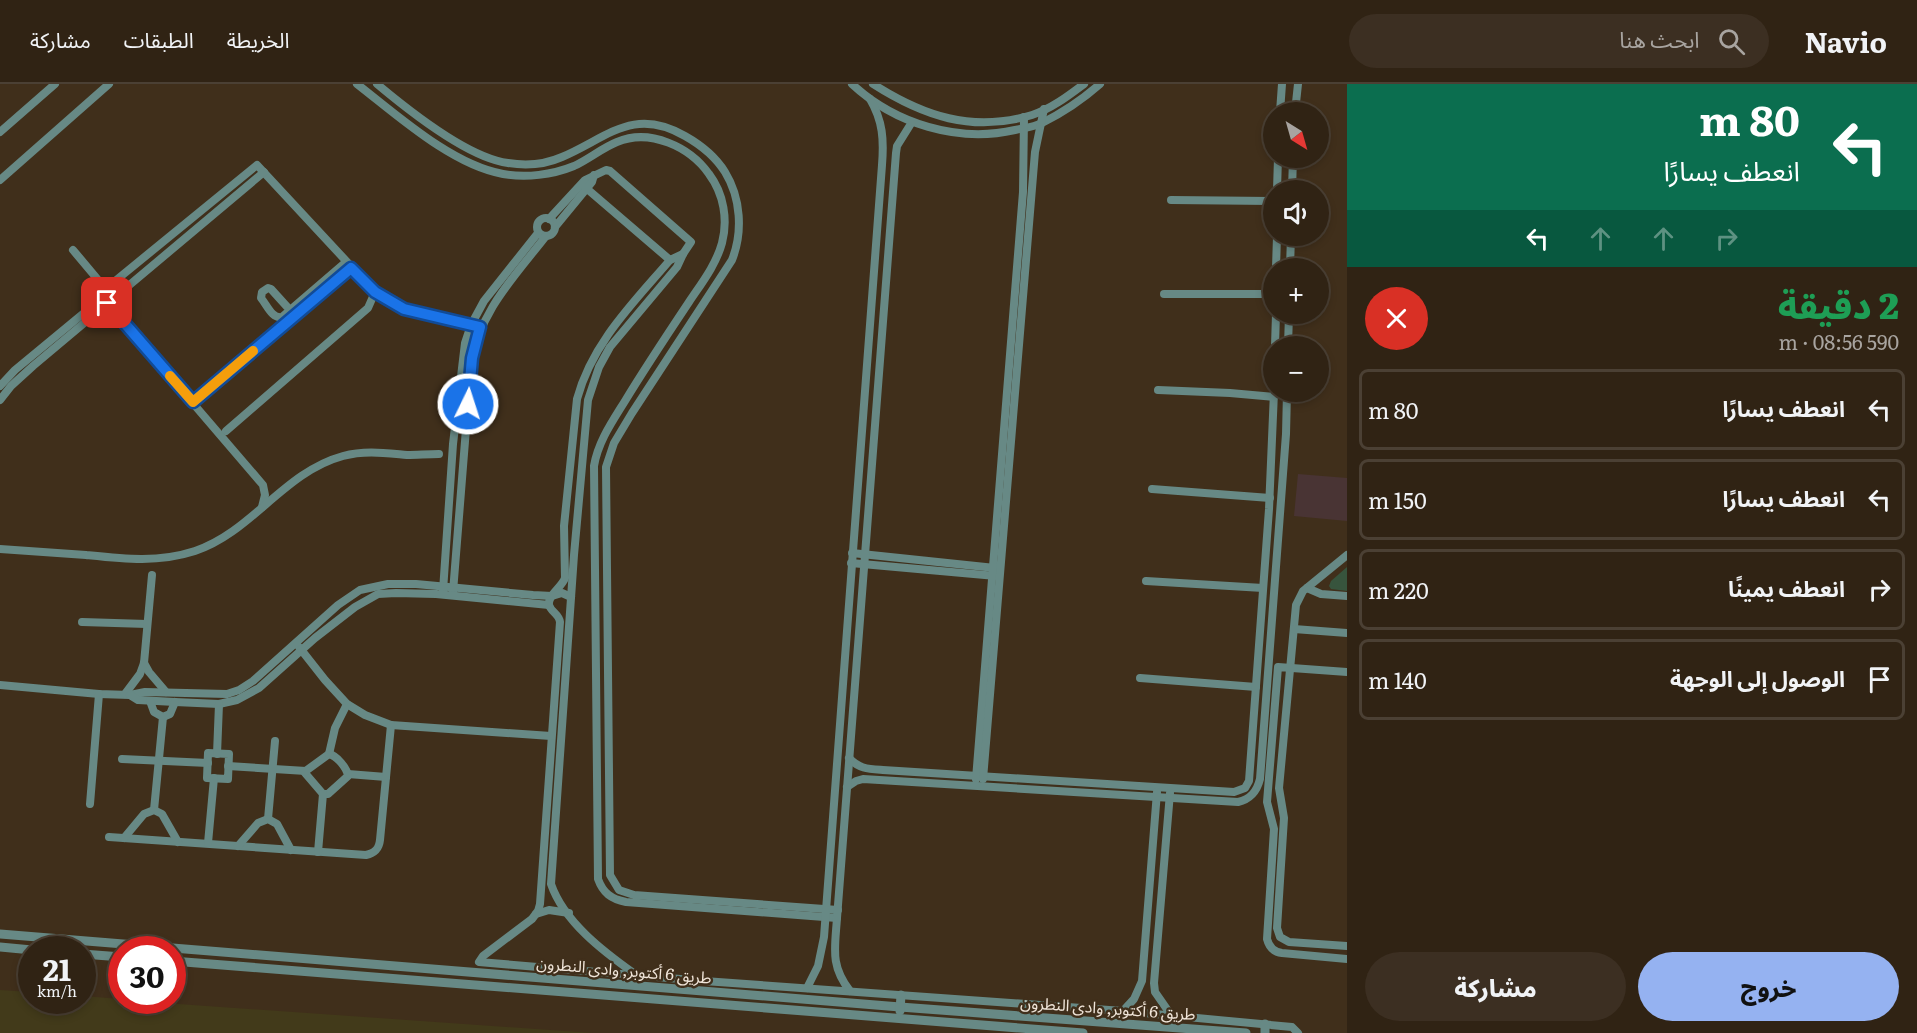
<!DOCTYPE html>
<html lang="ar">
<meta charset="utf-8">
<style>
body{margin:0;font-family:Literata,"Noto Sans Arabic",serif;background:#3c2f22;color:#f1f3f6;direction:rtl;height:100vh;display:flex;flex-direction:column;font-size:22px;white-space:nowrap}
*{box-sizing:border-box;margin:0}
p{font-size:20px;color:#a8a4a0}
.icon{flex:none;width:33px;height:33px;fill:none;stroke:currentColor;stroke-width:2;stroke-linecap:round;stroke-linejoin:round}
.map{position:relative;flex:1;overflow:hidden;direction:ltr}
.panel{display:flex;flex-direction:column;background:#302314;width:570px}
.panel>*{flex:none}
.guide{background:#0b6e4f;color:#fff;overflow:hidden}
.needle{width:39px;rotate:143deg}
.fabs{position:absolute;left:1263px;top:18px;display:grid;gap:12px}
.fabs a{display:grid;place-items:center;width:66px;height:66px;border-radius:50%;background:#302314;box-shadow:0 3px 9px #0003,0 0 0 2px #4b4034;font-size:30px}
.speed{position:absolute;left:18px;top:852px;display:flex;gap:12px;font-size:30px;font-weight:700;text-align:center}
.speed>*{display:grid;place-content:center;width:78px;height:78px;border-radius:50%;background:#302314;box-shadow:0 3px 9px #0003,0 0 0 2px #4b4034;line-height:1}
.speed small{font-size:15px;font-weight:400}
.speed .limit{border:9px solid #d22;background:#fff;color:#111}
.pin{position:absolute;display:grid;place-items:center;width:51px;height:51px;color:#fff;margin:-26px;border-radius:12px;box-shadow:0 3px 9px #0006}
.me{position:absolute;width:66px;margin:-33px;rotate:4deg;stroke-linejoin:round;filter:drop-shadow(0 0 4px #0008)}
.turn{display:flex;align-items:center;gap:21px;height:126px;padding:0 18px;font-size:27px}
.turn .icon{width:78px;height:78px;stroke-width:2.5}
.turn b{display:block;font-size:42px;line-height:51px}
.lanes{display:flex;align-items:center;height:57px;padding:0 18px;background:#0003;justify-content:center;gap:30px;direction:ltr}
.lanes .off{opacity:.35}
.round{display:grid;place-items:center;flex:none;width:63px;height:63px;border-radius:32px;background:#3c2f22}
.head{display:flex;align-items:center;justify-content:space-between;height:102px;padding:0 18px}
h1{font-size:36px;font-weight:800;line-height:45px;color:#1e9e55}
.button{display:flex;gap:12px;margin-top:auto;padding:12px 18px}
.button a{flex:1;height:69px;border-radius:36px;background:#95b2f1;color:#111;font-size:24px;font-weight:800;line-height:69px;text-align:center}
.button a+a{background:#3c2f22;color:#f1f3f6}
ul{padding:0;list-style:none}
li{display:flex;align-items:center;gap:18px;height:81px;margin:0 12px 9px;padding:0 6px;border:3px solid #4b4034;border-radius:9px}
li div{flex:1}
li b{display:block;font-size:22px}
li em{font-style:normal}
header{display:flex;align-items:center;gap:36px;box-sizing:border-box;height:84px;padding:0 30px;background:#302314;border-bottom:2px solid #4b4034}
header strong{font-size:28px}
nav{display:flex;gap:33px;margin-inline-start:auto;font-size:21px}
.search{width:420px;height:54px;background:#3c2f22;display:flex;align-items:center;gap:15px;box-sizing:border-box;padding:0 21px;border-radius:33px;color:#a8a4a0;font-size:22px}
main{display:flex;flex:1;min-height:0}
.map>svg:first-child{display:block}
</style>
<header>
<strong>Navio</strong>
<div class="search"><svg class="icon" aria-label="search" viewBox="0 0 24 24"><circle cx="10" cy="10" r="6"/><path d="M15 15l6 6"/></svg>ابحث هنا</div>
<nav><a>الخريطة</a><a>الطبقات</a><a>مشاركة</a></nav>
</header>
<main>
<section class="panel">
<div class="guide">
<div class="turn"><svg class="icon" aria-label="left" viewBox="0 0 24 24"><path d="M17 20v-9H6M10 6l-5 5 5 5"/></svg><div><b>80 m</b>انعطف يسارًا</div></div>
<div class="lanes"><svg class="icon" aria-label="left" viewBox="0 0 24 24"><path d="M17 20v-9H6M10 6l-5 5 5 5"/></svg><svg class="icon off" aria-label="ahead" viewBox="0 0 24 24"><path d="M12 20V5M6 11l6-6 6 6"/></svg><svg class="icon off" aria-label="ahead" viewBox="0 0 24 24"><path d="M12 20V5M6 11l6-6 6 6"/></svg><svg class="icon off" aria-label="right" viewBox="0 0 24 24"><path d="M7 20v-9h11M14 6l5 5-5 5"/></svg></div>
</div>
<div class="head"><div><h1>2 دقيقة</h1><p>590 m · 08:56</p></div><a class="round" style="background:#d93025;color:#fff"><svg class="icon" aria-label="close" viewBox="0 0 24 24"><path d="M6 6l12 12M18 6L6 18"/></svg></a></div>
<ul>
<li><svg class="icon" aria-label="left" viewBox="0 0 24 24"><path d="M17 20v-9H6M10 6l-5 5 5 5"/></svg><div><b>انعطف يسارًا</b></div><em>80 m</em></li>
<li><svg class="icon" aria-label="left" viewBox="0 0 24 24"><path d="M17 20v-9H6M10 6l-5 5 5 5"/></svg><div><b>انعطف يسارًا</b></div><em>150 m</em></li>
<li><svg class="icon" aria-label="right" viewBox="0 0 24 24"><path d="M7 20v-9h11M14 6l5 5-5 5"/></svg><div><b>انعطف يمينًا</b></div><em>220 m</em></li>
<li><svg class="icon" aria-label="arrive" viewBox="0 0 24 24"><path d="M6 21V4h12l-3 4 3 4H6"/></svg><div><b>الوصول إلى الوجهة</b></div><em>140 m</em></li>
</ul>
<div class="button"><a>خروج</a><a>مشاركة</a></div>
</section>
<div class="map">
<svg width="1347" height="949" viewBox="0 0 1347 949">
<rect width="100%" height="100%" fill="#402f1b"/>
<polygon fill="#493434" points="1298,390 1347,394 1347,437 1294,432"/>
<polygon fill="#37543d" points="1347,483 1347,507 1331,505 1329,502 1331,497"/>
<polygon fill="#423a1a" points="0,906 31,908 32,916 82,916 83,912 121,915 122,916 593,949 0,949"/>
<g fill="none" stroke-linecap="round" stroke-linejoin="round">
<g stroke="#678985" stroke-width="8">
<path d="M357,0C397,31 452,81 503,90C526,94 552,91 574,82C589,75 602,64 617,58C650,44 690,63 709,90C724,110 728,136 722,159C716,181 701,200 689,218C667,251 645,284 625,317C612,338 598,358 594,382L598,795C603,809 611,815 626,818L837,834"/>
<path d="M377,0C408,26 468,74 508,79C526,82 546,80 562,73C607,54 633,22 685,52C701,61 715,72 725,88C741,114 743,148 732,176L632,329L614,359L606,383L610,791L619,806L634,811L838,826"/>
<path d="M852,0C895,40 958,59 1015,46C1024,44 1034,43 1042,39C1062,29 1083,15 1100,0"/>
<path d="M873,0C923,32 972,49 1032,31C1051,25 1068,12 1084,0"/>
<polyline points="1280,28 1282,0"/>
<polyline points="1295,28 1298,0"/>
<polyline points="0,48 55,0"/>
<polyline points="0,96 109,0"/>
<polyline points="586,104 670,176"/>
<polyline points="1277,106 1278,74"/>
<polyline points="1292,106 1293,74"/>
<polyline points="1171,116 1274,117"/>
<circle cx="546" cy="143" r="9"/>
<path d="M549,135L585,96L606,86L610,87L691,158L683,170L677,183L610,263L599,283L588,316L574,471L551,800C564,838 604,868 635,890"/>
<polyline points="555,143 592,98 594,91"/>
<polyline points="73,166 99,197 109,202 116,211"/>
<path d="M683,170L670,176C634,218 592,259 577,315L564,442L565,494C562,503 547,512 549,521C551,528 559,530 560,538L540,820L538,827L532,835L483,872L479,878L704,897L1123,927L1292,943L1298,949"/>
<polyline points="1276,184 1277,152"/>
<polyline points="1290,184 1291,152"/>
<polyline points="109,202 257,81 375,208 404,225 480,243"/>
<polyline points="1164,210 1274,210"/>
<polyline points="107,219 263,401 265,411 262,423"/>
<path d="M290,226L271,205L268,204L262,208L261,214C267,221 272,235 282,233L346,178"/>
<polyline points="1275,262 1276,230"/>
<polyline points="1288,262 1289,230"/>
<polyline points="0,302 15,286 96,219 100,219 103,222"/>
<polyline points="1158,306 1230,309 1274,313"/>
<polyline points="0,316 11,302 33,282 264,88"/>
<polyline points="193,318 351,184"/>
<polyline points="226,347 368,224 375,208"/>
<polyline points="1152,405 1270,414"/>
<path d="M0,465C29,467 58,469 86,471C124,475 158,479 195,467C252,448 284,388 343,372C365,366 385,369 407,371C417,371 428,370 439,370"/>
<polyline points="852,469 995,484"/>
<polyline points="1347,471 1303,507 1296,521 1279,704 1284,734 1277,844 1280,853 1289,858 1347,862"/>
<polyline points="851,479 996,492"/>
<polyline points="1146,497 1263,504"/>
<polyline points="1307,504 1321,510 1347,512"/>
<polyline points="443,507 453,360 465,259 471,241 484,217 538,149"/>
<path d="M453,508L471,282C478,229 514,193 546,152"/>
<polyline points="82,538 147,540"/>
<polyline points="1294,545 1347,549"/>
<polyline points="299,563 325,596 347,620 365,631 391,641 551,652"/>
<polyline points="144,579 149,588 166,608"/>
<path d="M1347,588L1278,583L1267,718L1274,745L1267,855C1269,863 1274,868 1282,869L1347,875"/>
<polyline points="1140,594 1256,603"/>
<polyline points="0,601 99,610 130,611 145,608 227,610 239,606 253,597 338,521 360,506 388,500 416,500 533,511 552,512 562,509 571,513"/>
<polyline points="125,610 140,590 144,579 152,491"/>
<polyline points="130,611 138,616 175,618 219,620 237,616 259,604 315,554 355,523 378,510 396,509 436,510 549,521"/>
<polyline points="150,617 154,628 163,633 170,630 175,618"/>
<polygon points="208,669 229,670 228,695 207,694"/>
<polyline points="217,670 219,620"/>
<path d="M329,670C337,672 347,684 348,692L328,710H323L305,689L307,686Z"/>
<polyline points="329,670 335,644 347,620"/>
<path d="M849,674C859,685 869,685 883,686L1234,708L1245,704L1249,697L1269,425L1274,308"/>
<polyline points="122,675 208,679"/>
<polyline points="228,682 306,687"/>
<polyline points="348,690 386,693"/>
<polyline points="976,695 1023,108 1024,33"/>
<polyline points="983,695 1035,68 1044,25"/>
<path d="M847,703L856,697L863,695L1238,718C1251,715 1257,707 1260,695L1286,350L1287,308"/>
<polyline points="1170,709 1154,899 1155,908 1171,931"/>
<polyline points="90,720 99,610"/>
<polyline points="154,726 163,633"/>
<polyline points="268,735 275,657"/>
<path d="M109,753L366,771C375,769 379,765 380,756L391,641"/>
<polyline points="124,754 144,730 154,726 162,730 178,758"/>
<polyline points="208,759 214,694"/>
<polyline points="238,762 258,739 268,735 277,740 291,766"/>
<polyline points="318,768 323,710"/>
<polyline points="536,830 549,826 569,829"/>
<path d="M807,904L818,882L824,853L882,81C884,56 883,37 870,15"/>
<path d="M850,907C830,882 835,864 837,834L896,69L897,62L912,38"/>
<polyline points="1123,927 1134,915 1142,897 1157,708"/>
</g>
<g stroke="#678985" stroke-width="9">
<polyline points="0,850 900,923 1246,949"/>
<polyline points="0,863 32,866"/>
<polyline points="82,870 122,873"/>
<polyline points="172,877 1083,949"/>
<polyline points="900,927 901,911"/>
<polyline points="1265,949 1265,940"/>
</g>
</g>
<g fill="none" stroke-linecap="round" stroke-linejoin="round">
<g stroke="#114b97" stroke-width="15">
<polyline id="route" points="107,219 193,318 351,184 375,208 404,225 480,243 472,274 468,320"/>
</g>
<use href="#route" stroke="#1a73e8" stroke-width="10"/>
<polyline stroke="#f59e0b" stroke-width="10" points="170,292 193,318 253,267"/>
</g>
<g text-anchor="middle" stroke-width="5" stroke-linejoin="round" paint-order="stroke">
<g font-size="16" fill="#f0e5d9" stroke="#402f1b">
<text transform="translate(624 886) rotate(5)" y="6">طريق 6 أكتوبر, وادى النطرون</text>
<text transform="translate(1108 924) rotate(4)" y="6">طريق 6 أكتوبر, وادى النطرون</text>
</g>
</g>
</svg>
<div class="fabs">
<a><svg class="needle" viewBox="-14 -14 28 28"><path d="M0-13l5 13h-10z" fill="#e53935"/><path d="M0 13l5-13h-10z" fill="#a8a4a0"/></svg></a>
<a><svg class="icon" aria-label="sound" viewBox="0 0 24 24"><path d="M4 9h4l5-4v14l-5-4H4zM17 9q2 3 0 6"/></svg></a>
<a>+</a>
<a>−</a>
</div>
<div class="speed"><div>21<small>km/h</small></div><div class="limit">30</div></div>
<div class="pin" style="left:107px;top:219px;background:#d93025"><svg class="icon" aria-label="arrive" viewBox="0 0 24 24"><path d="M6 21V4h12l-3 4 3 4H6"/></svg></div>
<svg class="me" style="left:468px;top:320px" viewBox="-20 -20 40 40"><circle r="17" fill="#1a73e8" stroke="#fff" stroke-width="3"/><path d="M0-11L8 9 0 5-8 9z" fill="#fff"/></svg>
</div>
</main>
